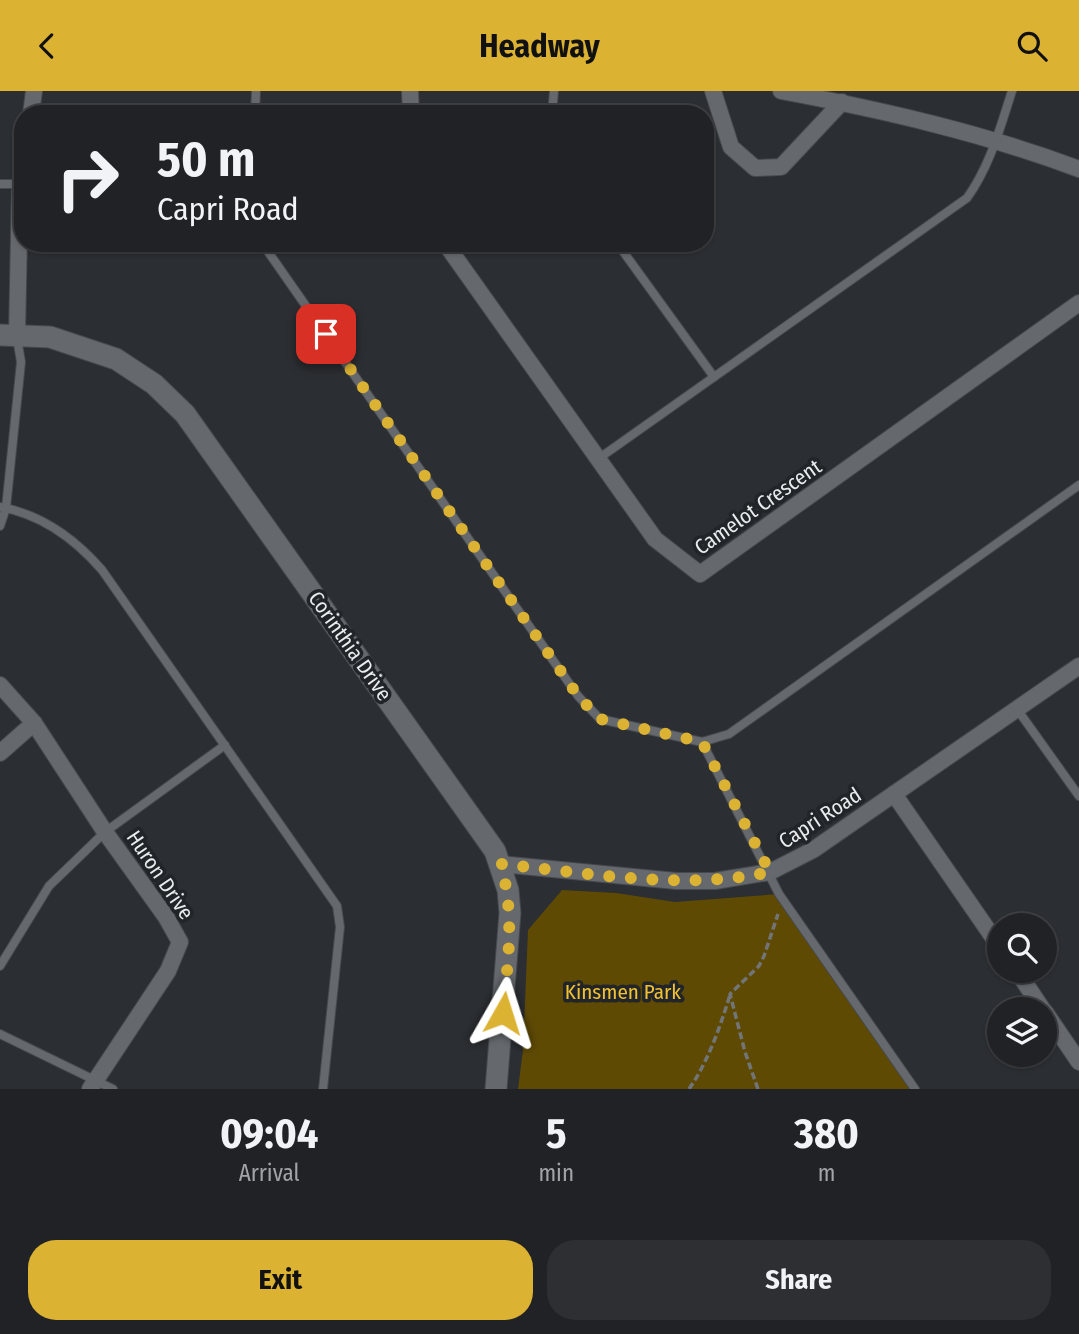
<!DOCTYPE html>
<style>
body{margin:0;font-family:"Fira Sans Condensed",sans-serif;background:#2d2f32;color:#f1f3f6;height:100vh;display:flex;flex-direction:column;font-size:26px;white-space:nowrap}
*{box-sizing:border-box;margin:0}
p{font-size:23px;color:#a2a4a7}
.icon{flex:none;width:38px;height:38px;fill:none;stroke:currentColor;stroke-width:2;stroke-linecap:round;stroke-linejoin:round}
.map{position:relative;height:998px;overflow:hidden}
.sheet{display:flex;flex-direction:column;background:#202226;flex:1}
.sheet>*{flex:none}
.top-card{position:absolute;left:14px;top:14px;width:700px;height:147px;border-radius:28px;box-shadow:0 2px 5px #0004,0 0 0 2px #3d3f43;background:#202226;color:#f1f3f6;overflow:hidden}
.buttons{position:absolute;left:987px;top:822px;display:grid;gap:14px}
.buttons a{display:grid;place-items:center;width:70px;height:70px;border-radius:50%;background:#202226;box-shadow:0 2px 5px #0004,0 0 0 2px #3d3f43;font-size:35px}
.pin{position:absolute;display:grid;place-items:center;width:60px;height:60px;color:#fff;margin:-30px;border-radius:14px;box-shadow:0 4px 10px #0006}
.me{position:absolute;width:77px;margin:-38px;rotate:6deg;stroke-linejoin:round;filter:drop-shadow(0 0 5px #0008)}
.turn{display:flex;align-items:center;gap:24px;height:147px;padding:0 28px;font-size:32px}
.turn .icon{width:91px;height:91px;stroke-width:2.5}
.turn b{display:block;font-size:49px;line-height:60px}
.eta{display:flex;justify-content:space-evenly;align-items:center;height:119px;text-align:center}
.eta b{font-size:42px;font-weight:700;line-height:49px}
.action{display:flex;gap:14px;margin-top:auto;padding:14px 28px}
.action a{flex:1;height:80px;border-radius:28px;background:#dcb233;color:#111;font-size:28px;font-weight:700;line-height:80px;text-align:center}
.action a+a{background:#2d2f32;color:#f1f3f6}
header{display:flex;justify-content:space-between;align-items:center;height:91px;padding:0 28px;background:#dcb233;color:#111;font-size:32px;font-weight:700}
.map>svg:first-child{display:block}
</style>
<header><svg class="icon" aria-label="back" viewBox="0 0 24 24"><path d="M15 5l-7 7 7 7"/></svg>Headway<svg class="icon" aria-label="search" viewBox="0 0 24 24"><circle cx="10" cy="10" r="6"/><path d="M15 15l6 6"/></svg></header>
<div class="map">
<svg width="1079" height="998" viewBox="0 0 1079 998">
<rect width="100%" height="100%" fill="#2b2e32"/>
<polygon fill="#5f4a04" points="562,799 616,802 675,811 779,803 915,998 518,998 523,959 528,839"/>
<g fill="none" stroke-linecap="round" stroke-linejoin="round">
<g stroke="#46494d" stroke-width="10">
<g id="lane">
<polyline points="255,23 256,0"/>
<polyline points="552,23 554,0"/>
<polyline points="0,93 20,93"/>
<polyline points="262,152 578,605 600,628 702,651 729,643 1079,394"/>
<polyline points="617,152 714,286"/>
<path d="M598,368L967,107C990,75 1000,37 1012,0"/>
<path d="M0,416C40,423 75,448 102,479L337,815L340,836L323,998"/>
<polyline points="0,435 6,417 21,271 17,247"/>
<polyline points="1017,618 1079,705"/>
<polyline points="702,651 779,803 915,998"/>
<polyline points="0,875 49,795 105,741 225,654"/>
<polyline points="0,943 113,998"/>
</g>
</g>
<g stroke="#46494d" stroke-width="18">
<g id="street">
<polyline points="410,0 411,23"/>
<polyline points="713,0 731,56 755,77 781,76 842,11"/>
<path d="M781,0C882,19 983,42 1079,78"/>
<polyline points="31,23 34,0"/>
<polyline points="445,152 655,448 700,483 1079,212"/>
<polyline points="17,244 20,93 23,74"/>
<polyline points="0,594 34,632 105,741 166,826 180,851 168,880 90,998"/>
<polyline points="0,662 34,632"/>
<polyline points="894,703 999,855"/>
<polyline points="501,773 676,790 715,790 770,781 813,759 1079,575"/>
<polyline points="1017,880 1043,919"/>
<polyline points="1045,921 1079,971"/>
</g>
</g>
<g stroke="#46494d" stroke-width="23">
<polyline id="secondary" points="0,244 50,246 116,268 154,293 185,323 495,760 508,799 510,822 496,998"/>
</g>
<g stroke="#727578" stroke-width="3.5" stroke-dasharray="7 3.5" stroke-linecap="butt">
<path d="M689,998C708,971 720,936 730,904"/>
<polyline points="758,998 745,961 730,903 759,875 764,865 778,823"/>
</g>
<use href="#lane" stroke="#65696d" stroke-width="8"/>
<use href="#street" stroke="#65696d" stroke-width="16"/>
<use href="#secondary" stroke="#65696d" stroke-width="21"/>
</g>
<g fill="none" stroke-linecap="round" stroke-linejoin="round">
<path stroke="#dcb233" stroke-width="12" stroke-dasharray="0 21.6" d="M326,243L578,605L600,628L702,651L770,781C683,800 589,782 501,773C515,826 508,868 503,922"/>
</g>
<g text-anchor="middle" stroke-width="7" stroke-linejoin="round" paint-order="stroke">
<g font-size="21" fill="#e9ecee" stroke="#212428">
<text transform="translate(758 416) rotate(-35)" y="7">Camelot Crescent</text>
<text transform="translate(350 555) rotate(55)" y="7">Corinthia Drive</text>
<text transform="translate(820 727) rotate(-33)" y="7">Capri Road</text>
<text transform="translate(160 784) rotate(56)" y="7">Huron Drive</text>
</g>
<g font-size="21" fill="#f1c132" stroke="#212428">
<text x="623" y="908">Kinsmen Park</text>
</g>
</g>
</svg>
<div class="buttons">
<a><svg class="icon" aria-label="search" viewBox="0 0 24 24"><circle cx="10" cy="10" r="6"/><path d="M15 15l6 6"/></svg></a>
<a><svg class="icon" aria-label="layers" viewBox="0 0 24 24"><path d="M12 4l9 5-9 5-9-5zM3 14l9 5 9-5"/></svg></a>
</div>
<div class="pin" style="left:326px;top:243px;background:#d93025"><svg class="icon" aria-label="arrive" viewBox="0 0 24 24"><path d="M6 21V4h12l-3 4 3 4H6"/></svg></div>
<svg class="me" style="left:503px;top:922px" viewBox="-20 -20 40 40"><path d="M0-17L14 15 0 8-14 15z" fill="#dcb233" stroke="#fff" stroke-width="4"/></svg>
<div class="top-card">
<div class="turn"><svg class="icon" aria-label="right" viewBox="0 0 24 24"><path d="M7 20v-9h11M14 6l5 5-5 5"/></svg><div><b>50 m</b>Capri Road</div></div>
</div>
</div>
<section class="sheet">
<div class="eta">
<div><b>09:04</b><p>Arrival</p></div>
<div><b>5</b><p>min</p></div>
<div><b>380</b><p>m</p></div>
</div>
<div class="action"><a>Exit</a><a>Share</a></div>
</section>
